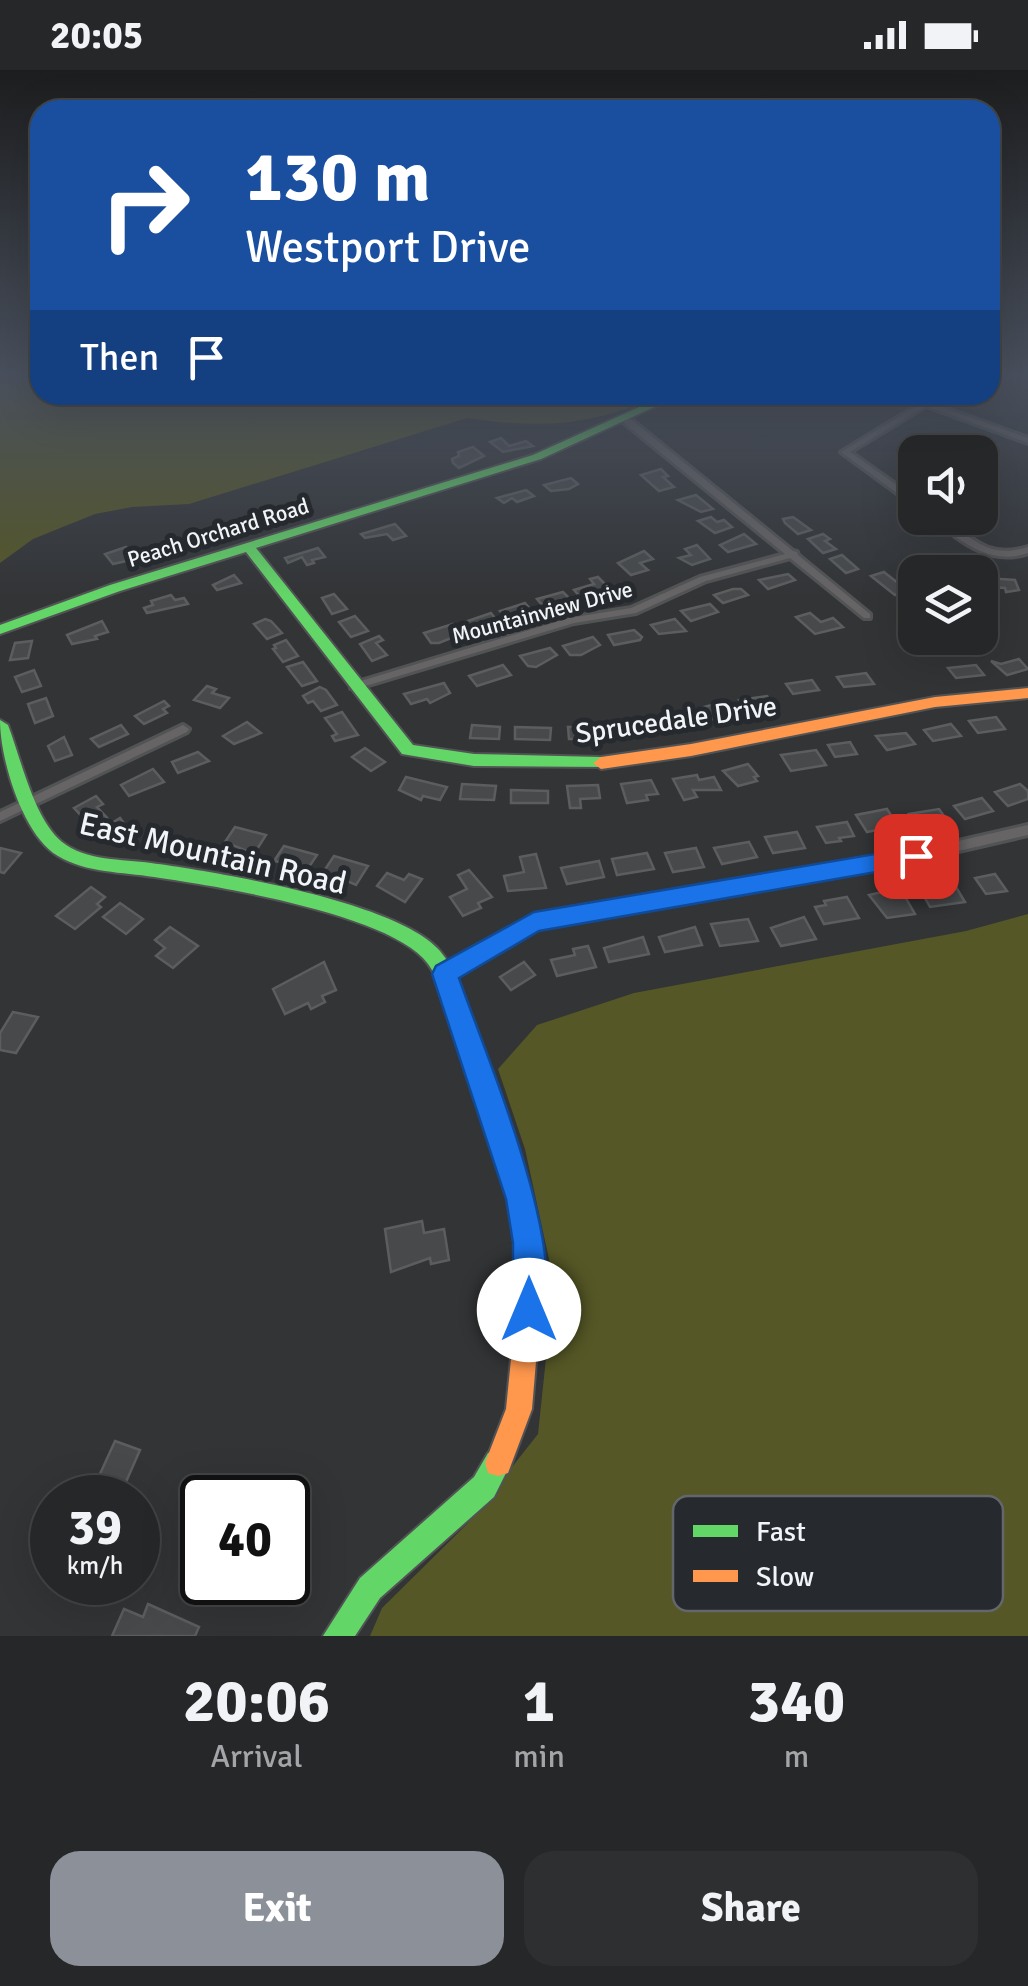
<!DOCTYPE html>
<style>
body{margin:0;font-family:Signika,sans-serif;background:#2e2f30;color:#f1f3f6;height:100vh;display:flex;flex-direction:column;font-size:38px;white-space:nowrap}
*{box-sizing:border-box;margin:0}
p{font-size:32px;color:#a4a5a8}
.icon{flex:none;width:55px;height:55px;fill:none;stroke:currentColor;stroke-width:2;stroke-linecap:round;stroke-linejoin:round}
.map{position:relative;height:1566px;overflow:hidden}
.sheet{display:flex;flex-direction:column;background:#262728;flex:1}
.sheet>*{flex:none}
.guide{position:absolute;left:30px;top:30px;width:970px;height:305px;border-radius:30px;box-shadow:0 10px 40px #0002,0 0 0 2px #424445;background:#1a4fa0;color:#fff;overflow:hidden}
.buttons{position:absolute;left:898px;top:365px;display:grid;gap:20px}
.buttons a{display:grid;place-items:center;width:100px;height:100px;border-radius:20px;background:#262728;box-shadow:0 10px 40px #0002,0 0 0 2px #424445;font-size:50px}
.speed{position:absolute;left:30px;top:1405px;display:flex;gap:20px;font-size:50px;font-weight:700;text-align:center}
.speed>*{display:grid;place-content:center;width:130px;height:130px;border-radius:50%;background:#262728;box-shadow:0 10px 40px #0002,0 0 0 2px #424445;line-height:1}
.speed small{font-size:25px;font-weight:400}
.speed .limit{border:5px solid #111;border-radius:15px;background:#fff;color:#111}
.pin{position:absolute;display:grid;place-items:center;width:85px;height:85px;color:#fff;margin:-42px;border-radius:20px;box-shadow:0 5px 15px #0006}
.me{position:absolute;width:110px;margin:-55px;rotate:0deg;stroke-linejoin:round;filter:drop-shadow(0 0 8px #0008)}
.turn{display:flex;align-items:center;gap:35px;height:210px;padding:0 50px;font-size:45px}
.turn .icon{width:130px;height:130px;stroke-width:2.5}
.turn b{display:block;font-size:70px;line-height:85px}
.then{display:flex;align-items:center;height:95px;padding:0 50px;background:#0003;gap:20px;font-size:38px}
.eta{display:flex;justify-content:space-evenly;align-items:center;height:170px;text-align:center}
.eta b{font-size:60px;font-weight:800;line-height:70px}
.primary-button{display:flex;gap:20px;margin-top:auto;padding:20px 50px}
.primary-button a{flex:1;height:115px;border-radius:30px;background:#8c9099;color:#fff;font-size:40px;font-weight:800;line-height:115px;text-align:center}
.primary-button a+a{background:#2e2f30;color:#f1f3f6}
.status{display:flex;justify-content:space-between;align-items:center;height:70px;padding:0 50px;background:#262728;direction:ltr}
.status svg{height:28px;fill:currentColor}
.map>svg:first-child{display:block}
</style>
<div class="status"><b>20:05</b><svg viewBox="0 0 49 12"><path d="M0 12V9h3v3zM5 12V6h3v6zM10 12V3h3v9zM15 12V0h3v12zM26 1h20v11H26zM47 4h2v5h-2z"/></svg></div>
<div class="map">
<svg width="1028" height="1566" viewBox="0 0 1028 1566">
<rect width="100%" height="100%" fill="#323436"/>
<g fill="#555726">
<path d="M0,307H40V325H661C593,356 539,359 467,348L189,434L132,437L95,444L33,469L0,493Z"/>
<polygon points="1028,844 1028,1566 370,1566 382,1538 467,1454 538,1364 554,1212 525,1079 498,999 537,955 634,923 966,861"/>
</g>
<g fill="#47494b" stroke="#5b5d5e" stroke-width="2.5">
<polygon points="501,368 509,376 526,371 533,376 503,382 490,372"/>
<polygon points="473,377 484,386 459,398 453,393 452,389 459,386 458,382"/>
<polygon points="661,399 668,406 663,407 674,417 659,421 641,405"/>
<polygon points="571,408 578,414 569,419 551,421 544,415"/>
<polygon points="526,420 534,426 517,432 512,428 504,433 497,428"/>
<polygon points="696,425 713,439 701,442 678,430"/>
<polygon points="711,447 717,452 724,450 732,457 715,463 698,451"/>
<polygon points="793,447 811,460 798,464 785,453 783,449"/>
<polygon points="395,454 406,466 393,470 387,464 365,468 361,464"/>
<polygon points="744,464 756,474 728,482 720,475"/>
<polygon points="823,464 830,469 825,471 836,479 823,483 808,469"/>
<polygon points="697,475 710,489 692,495 679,488 691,485 685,479"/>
<polygon points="126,477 139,488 113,494 105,484"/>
<polygon points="318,478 325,487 312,490 314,493 307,495 302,487 288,493 285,488"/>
<polygon points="644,481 653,489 640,493 648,500 631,505 618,493"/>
<polygon points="842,485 858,499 846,503 830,489"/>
<polygon points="884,502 898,513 904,511 914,519 895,525 871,506"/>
<polygon points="788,504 795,510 768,519 759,510"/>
<polygon points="234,505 241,513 217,520 213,515"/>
<polygon points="598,507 609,518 605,522 582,529 574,520 594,514 590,509"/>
<polygon points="986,508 1015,510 1019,520 1006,522 1005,518 989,517"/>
<polygon points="733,519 741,519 748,525 723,533 714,525"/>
<polygon points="563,522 571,530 543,536 537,529"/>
<polygon points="334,524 347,539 332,544 322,528"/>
<polygon points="171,525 175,530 184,528 188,534 147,543 144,538 153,535 151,531"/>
<polygon points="525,533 533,542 507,548 500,541"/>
<polygon points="710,534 718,542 691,551 681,541"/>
<polygon points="491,543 498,552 475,559 465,552"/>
<polygon points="810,543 821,552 833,548 843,557 815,564 796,547"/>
<polygon points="355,546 368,561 351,567 339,552"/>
<polygon points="265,549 271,551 282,563 267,569 254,554"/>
<polygon points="675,549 686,561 659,564 651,555"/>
<polygon points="102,551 108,562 95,566 97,569 72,574 67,565"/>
<polygon points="453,554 461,564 439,573 431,573 424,563"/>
<polygon points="634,560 642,567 640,570 614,575 608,565"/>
<polygon points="379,566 383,570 376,573 387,585 372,591 360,574"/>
<polygon points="593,567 600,575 581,585 570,585 563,576"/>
<polygon points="286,570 298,586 283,592 273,579 276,578 274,575"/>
<polygon points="32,571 28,588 10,590 15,573"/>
<polygon points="550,578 557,585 536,597 528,596 520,586"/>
<polygon points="1019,589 1028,599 1007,605 991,591 1001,594"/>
<polygon points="303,592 317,611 302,616 287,597"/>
<polygon points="503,595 511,605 477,616 469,606"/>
<polygon points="976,595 984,605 956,608 948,598"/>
<polygon points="34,600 41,616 22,622 15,607"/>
<polygon points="866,603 874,614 844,617 837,607"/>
<polygon points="812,610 819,620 793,624 786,614"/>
<polygon points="444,613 450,623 430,633 427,629 411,634 404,624"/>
<polygon points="207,616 216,619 212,623 229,628 220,638 194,630"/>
<polygon points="320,617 326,620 337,635 321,641 313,631 308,633 303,626"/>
<polygon points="767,626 774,637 745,642 739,630"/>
<polygon points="46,628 53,646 35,653 28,634"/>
<polygon points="164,631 169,636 163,639 167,643 144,654 135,646"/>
<polygon points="716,634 725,646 696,653 688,641"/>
<polygon points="342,642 358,665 335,671 332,666 337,664 325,648"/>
<polygon points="676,645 684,658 656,663 649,651"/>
<polygon points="996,647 1005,659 978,663 969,651"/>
<polygon points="247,652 261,663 234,674 223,666"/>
<polygon points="633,653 637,665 613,667 609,655"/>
<polygon points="951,654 961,666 933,671 924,660"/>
<polygon points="121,655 128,664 99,677 91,669"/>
<polygon points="472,655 500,657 499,669 470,668"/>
<polygon points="515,657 551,658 550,670 515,669"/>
<polygon points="568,657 590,657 591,669 569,669"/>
<polygon points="906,663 915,674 887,680 876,666"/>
<polygon points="64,667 72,685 55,691 48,676"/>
<polygon points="850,672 857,684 835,687 828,675"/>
<polygon points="365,678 385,692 371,701 352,687"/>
<polygon points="816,680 826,695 791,701 781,685"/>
<polygon points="198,682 209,691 178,703 172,692"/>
<polygon points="748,694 758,706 754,707 757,711 738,716 723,701"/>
<polygon points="153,699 164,712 129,726 121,715"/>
<polygon points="697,705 699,710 714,707 721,720 693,720 697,727 684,730 673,709"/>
<polygon points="406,707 447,717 440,730 423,726 421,730 399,720"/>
<polygon points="651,710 658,724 646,725 648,730 627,733 621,714"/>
<polygon points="462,714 496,716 494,730 460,729"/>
<polygon points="1020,714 1028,721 1028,729 1008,736 995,722"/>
<polygon points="598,715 600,728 580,729 581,738 570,738 567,716"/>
<polygon points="511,720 548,721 548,733 511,733"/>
<polygon points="96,726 103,734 97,737 112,753 120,748 127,757 104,770 74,738"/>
<polygon points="982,728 993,741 965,749 954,736"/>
<polygon points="887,739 896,753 880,756 882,759 867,762 856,745"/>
<polygon points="939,739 949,753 918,758 909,744"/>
<polygon points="847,752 854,766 839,768 841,771 826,773 817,757"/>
<polygon points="235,757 266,765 254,784 225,772"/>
<polygon points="797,762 805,778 773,783 765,767"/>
<polygon points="749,772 757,787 722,794 714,778"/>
<polygon points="284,776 317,785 309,797 274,791"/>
<polygon points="0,778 21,783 4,803 0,802"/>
<polygon points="696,778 704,797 673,802 665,783"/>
<polygon points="647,783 654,799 617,805 612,789"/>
<polygon points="536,784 546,818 508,821 504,806 524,802 520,787"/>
<polygon points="334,786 368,796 356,815 324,801"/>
<polygon points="599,791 604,807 567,814 561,798"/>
<polygon points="469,800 492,827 478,833 481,838 463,846 450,827 467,819 458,805"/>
<polygon points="387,803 404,810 409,804 422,809 405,832 377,816"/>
<polygon points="995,804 1007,821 986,824 975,808"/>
<polygon points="953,812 965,832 930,837 921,821 934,819 931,815"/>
<polygon points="91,817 105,827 97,834 101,837 75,859 56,846"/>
<polygon points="900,818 915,844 887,848 869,825"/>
<polygon points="847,827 859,848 824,854 815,837 826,835 824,831"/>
<polygon points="120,833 143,849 126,864 103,847"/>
<polygon points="804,847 816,869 781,876 771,858"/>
<polygon points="748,849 758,871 720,876 711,854"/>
<polygon points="170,857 198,876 173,898 156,886 165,878 155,870"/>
<polygon points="695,857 702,875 665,882 659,867"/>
<polygon points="643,867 649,884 609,892 604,878"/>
<polygon points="588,876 596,897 557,906 551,890 575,885 573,879"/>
<polygon points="324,892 336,920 322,926 325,932 311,939 308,933 285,944 273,919"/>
<polygon points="524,892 535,905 511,920 500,907"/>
<polygon points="13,942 38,947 16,983 0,980 0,963"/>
<polygon points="422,1151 424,1163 444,1159 449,1190 431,1194 430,1188 391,1202 385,1159"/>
<polygon points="115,1371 140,1380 119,1428 89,1428"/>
<polygon points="148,1534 199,1557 195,1566 112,1566 124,1539 143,1547"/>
</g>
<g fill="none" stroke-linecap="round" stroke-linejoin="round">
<g stroke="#525354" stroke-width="6">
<g id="street">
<polygon points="898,325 909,325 1028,368 1028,373 926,336 850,382 915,428 915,435 912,434 841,382 920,334"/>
<polygon points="622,347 628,347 793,481 797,482 798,485 870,544 870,548 864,548 790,488 706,511 636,543 574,553 359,618 351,618 351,614 569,548 631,538 700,507 785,484 622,351"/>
<path d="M933,448C943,447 946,450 954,456C980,476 995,487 1028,477V483C991,496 960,472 933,448Z"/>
<polygon points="183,655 189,659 187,662 0,751 0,742"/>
<polygon points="1028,755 1028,765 915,791 537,857 450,907 445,909 440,907 438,903 440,899 534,847 915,781"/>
</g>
</g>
<g stroke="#525354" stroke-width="4">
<g id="fast">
<polygon points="666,325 680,325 541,389 256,478 413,675 474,684 601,687 609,693 607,697 474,696 402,684 246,482 120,521 0,564 0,555 110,515 533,385"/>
<path d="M0,650L8,655C21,689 34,749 62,772C86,791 122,789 151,793C217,802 398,832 440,881C458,902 465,932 473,958L470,964L463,967L456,964C444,939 443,909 423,888C380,843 217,816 154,807C123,802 86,803 58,786C22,765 0,688 0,650Z"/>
<polygon points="498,1380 508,1383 511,1393 494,1427 380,1528 355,1566 323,1566 360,1508 474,1407 488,1383"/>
</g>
</g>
<g stroke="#525354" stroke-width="4">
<g id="slow">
<polygon points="1028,618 1028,628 935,637 691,686 601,699 593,693 601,687 691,674 935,627"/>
<polygon points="463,949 470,952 473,958 525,1103 537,1149 542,1220 532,1339 508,1403 498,1406 488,1403 485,1393 506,1339 518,1220 513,1149 503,1103 453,958 456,952"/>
</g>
</g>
<use href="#street" fill="#666465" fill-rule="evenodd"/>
<use href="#fast" fill="#63d668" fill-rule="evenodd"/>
<use href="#slow" fill="#ff974d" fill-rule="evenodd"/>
</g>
<linearGradient id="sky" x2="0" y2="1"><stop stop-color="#1c1d1e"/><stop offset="0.58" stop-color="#49505d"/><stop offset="1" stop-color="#49505d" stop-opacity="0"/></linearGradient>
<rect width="1028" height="526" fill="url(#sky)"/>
<path fill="#1a73e8" stroke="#114b97" stroke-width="2.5" d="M916,777L927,786L916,795L539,861L459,908C485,983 570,1180 541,1252L529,1256L518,1252L513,1240V1173L506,1129L432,904L436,896L534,842Z"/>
<g text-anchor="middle" stroke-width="10" stroke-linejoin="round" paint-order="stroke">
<g font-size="22" fill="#f2f5f8" stroke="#262a2e">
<text transform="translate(218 462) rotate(-17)" y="8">Peach Orchard Road</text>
<text transform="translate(542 542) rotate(-15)" y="8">Mountainview Drive</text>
</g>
<g font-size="28" fill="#f2f5f8" stroke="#262a2e">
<text transform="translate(676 649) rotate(-8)" y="10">Sprucedale Drive</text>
</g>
<g font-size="32" fill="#f2f5f8" stroke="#262a2e">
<text transform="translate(213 783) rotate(13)" y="11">East Mountain Road</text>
</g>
</g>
<rect x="673" y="1426" width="330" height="115" rx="15" fill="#262a2e" stroke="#63676b" stroke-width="2.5"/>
<rect x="693" y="1455" width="45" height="12" fill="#63d668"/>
<rect x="693" y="1500" width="45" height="12" fill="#ff974d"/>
<g font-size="28" fill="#f2f5f8">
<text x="756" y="1471">Fast</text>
<text x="756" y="1516">Slow</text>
</g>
</svg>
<div class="buttons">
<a><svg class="icon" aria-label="sound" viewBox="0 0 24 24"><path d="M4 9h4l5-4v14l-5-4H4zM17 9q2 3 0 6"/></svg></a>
<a><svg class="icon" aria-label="layers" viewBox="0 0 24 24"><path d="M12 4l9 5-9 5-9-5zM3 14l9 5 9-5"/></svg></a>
</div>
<div class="speed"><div>39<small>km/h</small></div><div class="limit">40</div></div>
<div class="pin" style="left:916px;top:786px;background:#d93025"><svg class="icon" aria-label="arrive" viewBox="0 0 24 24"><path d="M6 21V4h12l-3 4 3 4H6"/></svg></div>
<svg class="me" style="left:529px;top:1240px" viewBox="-20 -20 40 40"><circle r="19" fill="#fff"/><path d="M0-13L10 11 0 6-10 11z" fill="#1a73e8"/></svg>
<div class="guide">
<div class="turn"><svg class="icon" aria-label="right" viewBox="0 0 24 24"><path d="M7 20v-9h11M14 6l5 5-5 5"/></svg><div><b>130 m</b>Westport Drive</div></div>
<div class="then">Then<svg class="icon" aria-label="arrive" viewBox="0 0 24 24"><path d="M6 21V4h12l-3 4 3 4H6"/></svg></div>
</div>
</div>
<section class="sheet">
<div class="eta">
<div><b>20:06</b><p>Arrival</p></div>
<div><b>1</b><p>min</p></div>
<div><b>340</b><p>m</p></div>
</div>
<div class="primary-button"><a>Exit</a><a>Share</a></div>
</section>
